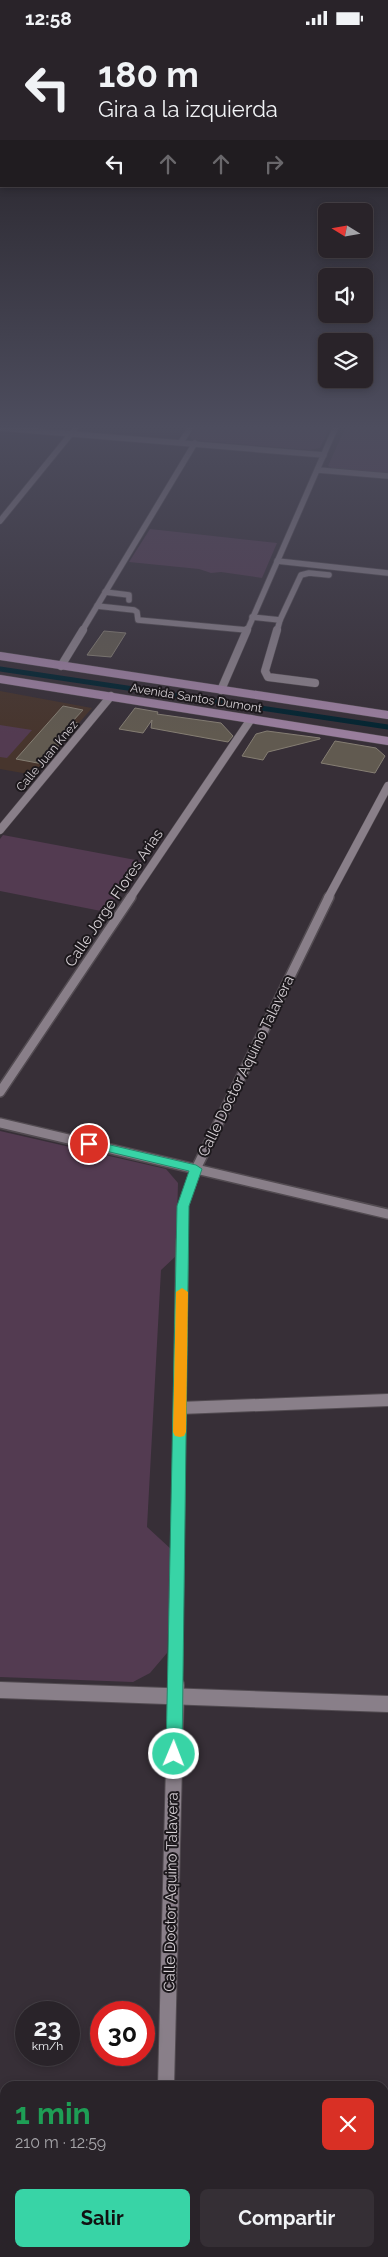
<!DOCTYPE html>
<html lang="es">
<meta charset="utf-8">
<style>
body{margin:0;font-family:Raleway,sans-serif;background:#352f35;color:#f1f3f6;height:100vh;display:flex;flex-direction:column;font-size:19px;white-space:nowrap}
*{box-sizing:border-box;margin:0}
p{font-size:16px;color:#a5a4a8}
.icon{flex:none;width:28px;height:28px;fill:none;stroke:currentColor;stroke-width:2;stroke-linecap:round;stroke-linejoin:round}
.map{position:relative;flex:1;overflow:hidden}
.drawer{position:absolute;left:0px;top:2046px;width:389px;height:176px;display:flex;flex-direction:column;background:#292329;border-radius:15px 15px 0 0;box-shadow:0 2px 8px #0003,0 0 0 1px #454046}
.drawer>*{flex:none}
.banner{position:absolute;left:0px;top:0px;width:389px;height:152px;box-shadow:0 2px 8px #0003,0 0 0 1px #454046;background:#292329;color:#f1f3f6;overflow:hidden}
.needle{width:32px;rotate:281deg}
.fabs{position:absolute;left:318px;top:168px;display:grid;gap:10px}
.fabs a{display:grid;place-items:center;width:55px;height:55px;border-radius:8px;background:#292329;box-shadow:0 2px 8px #0003,0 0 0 1px #454046;font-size:25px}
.speed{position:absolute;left:15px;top:1966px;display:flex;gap:10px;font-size:25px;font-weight:700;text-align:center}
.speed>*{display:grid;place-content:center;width:65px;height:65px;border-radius:50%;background:#292329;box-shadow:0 2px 8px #0003,0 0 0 1px #454046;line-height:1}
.speed small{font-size:12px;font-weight:400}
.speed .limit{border:8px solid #d22;background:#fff;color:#111}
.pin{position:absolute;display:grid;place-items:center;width:42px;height:42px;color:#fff;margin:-21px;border:2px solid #fff;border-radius:50%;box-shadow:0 1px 5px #0007}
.me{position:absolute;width:55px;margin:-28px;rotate:1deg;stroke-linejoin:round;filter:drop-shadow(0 0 4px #0008)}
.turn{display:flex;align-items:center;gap:18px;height:105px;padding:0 15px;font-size:22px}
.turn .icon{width:65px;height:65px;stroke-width:2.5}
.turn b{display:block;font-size:35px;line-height:42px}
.lanes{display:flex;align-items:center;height:48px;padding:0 15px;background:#0003;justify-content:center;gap:25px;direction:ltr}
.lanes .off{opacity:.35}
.round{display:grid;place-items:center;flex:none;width:52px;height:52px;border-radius:8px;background:#352f35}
.overview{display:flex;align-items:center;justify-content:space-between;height:85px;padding:0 15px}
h1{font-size:30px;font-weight:700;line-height:38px;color:#1e9e55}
.primary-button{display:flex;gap:10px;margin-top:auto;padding:10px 15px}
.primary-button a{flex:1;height:58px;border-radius:8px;background:#38d4a6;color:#111;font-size:20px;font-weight:700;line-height:58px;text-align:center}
.primary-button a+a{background:#352f35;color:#f1f3f6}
.status{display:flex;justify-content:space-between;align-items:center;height:35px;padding:0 25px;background:#292329;direction:ltr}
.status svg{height:14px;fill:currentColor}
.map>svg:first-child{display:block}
</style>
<div class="status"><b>12:58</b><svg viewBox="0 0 49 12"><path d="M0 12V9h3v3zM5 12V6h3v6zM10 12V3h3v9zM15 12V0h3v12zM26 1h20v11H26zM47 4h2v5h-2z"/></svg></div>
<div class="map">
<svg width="388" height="2222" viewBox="0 0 388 2222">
<rect width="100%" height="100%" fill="#372f37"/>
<polygon fill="#47352d" points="0,656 92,673 34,740 0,734"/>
<g fill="#533b51">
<polygon points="197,389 332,389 320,413 310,415 192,405 190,401"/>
<polygon points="347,389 388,389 388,438 332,433 328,431"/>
<polygon points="150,494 277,508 262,543 221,537 211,538 199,534 129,527"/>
<polygon points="0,690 32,695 7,723 0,722"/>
<polygon points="3,800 141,826 106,877 0,856 0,804"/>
<polygon points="0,1096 166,1134 178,1148 176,1221 161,1235 147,1492 172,1515 167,1618 150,1638 133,1647 0,1642"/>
</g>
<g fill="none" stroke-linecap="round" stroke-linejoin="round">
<polyline stroke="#042531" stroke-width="5" points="0,634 388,692"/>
</g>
<g fill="#615a50" stroke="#857e73">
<polygon points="104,596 126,598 111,622 87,620"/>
<polygon points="63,671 83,675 72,687 78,688 43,729 16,724"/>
<polygon points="135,673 158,677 157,679 221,688 233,701 228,707 151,693 152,685 143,698 119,694"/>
<polygon points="267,696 320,703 320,704 268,717 263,725 242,721 256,699"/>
<polygon points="335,706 376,713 385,721 375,738 321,728"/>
</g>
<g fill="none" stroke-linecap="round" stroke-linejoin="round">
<g stroke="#524b51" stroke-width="7">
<g id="service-far1">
<polyline points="105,557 129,560 129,565"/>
<polyline points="97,571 134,575 137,577 138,585 247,595"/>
<polyline points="252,582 280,585 277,596"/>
<polyline points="280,585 301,540 309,538 329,540"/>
</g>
</g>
<g stroke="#524b51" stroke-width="9">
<polyline id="service" points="277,595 265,636 268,642 315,648"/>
</g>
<g stroke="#524b51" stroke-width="7">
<polyline id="pedestrian" points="277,526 388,538"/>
</g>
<g stroke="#524b51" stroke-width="7">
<g id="minor-far4">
<polyline points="0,393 324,420"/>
<polyline points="181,407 193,389"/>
<polyline points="318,435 388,441"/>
<polyline points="0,486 79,389"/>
<polyline points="82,596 195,408"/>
<polyline points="247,596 337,389"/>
</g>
</g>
<g stroke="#524b51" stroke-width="9">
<g id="minor-far3">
<polyline points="61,631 83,595"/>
<polyline points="221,655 247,595"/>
<polyline points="0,795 111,661"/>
<polyline points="130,863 251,684"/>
<polyline points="328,863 388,751"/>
</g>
</g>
<g stroke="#524b51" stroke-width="12">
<g id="minor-far2">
<polyline points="0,1057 131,862"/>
<polyline points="0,1088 388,1179"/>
<polyline points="182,1207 183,1171 196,1134 329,862"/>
</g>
</g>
<g stroke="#524b51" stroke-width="14">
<g id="minor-far1">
<polyline points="180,1373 388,1365"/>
<polyline points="176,1651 182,1206"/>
</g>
</g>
<g stroke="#524b51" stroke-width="18">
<g id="minor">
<polyline points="0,1655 388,1669"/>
<polyline points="166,2051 176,1650"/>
<polyline points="0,2159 5,2159"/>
<polyline points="384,2170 388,2170"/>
<polyline points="162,2218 162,2222"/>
</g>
</g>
<g stroke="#524b51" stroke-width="9">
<g id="secondary">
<polyline points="0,621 388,680"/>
<polyline points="0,644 388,706"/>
</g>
</g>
<use href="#service-far1" stroke="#897f89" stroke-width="5.5"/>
<use href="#service" stroke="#897f89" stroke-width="8"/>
<use href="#pedestrian" stroke="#897f89" stroke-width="5.5"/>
<use href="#minor-far4" stroke="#897f89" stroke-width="5.5"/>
<use href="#minor-far3" stroke="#897f89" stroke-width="8"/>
<use href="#minor-far2" stroke="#897f89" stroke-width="9"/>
<use href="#minor-far1" stroke="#897f89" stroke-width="12"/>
<use href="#minor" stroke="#897f89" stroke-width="16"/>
<use href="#secondary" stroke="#997e9d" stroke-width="8"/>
</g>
<linearGradient id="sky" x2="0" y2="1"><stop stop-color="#1e1a1e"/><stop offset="0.56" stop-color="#4d4d5e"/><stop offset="1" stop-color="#4d4d5e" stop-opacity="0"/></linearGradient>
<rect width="388" height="700" fill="url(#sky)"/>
<polygon fill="#38d4a6" stroke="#248a6c" points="89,1105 196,1130 202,1134 189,1171 182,1719 180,1725 174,1727 169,1725 166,1719 177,1171 189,1136 85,1111 83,1109"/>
<polygon fill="#f59e0b" points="182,1253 188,1257 186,1397 184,1401 180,1402 175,1401 173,1397 176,1257"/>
<g text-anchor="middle" stroke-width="4" stroke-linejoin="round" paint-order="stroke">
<g font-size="12" fill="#d5cfd4" stroke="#1c181c">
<text transform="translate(196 663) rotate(9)" y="4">Avenida Santos Dumont</text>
<text transform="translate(47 721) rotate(-50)" y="4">Calle Juan Knez</text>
</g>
<g font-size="15" fill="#d5cfd4" stroke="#1c181c">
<text transform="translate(114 863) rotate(-56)" y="5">Calle Jorge Flores Arias</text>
<text transform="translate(246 1031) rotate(-64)" y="5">Calle Doctor Aquino Talavera</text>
<text transform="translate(171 1857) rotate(-89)" y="5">Calle Doctor Aquino Talavera</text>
</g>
</g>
</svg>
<div class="fabs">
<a><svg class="needle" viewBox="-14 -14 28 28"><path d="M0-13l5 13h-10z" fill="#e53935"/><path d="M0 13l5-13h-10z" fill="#a5a4a8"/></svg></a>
<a><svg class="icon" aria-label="sound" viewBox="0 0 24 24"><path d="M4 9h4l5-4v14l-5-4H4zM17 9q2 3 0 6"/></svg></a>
<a><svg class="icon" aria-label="layers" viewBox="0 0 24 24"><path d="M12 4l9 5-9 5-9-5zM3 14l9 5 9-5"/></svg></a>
</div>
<div class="speed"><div>23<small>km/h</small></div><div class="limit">30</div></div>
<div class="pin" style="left:89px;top:1109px;background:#d93025"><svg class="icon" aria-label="arrive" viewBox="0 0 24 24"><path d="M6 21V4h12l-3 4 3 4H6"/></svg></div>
<svg class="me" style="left:174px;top:1719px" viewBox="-20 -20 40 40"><circle r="17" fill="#38d4a6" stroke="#fff" stroke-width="3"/><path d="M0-11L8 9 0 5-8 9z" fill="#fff"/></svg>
<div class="banner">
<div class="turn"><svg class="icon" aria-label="left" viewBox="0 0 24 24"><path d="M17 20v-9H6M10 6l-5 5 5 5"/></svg><div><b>180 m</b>Gira a la izquierda</div></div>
<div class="lanes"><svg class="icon" aria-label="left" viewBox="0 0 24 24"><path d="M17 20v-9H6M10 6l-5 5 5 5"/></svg><svg class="icon off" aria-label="ahead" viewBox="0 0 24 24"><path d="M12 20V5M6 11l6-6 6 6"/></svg><svg class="icon off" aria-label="ahead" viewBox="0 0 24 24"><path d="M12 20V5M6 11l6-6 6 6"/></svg><svg class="icon off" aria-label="right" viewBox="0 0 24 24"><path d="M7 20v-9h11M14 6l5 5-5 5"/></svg></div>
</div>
<section class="drawer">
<div class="overview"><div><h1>1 min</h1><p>210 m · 12:59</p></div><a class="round" style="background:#d93025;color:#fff"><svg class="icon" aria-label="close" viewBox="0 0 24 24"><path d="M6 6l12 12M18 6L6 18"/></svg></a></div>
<div class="primary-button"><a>Salir</a><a>Compartir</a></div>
</section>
</div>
